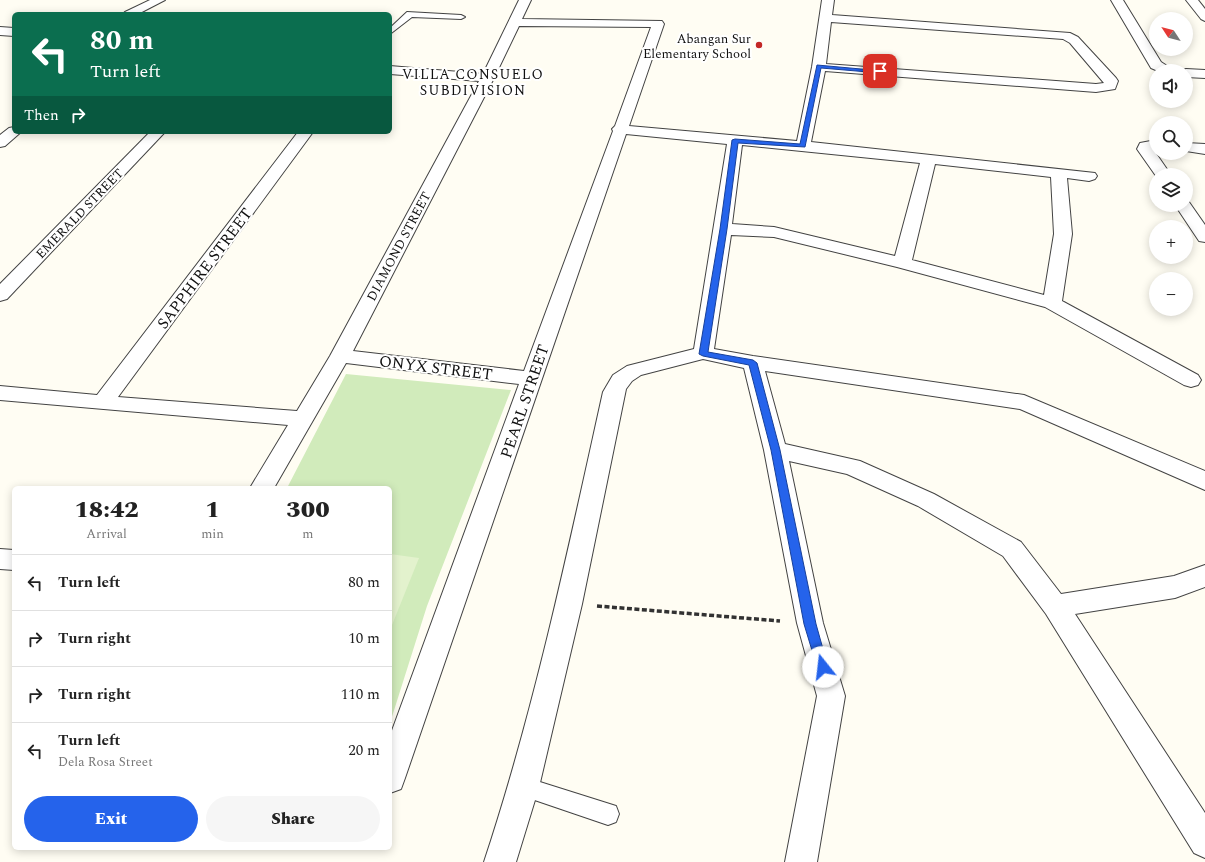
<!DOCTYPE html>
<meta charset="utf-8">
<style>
body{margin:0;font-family:Spectral,serif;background:#f6f6f6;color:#222;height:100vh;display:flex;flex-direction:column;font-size:15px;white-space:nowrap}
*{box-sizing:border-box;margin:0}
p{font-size:13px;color:#767676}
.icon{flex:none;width:22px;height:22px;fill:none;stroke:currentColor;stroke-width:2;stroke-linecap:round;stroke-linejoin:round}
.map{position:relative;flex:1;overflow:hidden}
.drawer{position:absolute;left:12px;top:486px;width:380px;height:364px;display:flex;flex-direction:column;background:#fff;border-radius:6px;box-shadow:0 2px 10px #0003}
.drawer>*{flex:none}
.hud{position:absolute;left:12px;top:12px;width:380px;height:122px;border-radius:6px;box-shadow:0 2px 10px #0003;background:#0b6e4f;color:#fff;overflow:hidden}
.needle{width:26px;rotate:306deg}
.controls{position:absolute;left:1149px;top:12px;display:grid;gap:8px}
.controls a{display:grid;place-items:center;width:44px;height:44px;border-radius:50%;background:#fff;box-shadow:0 2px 10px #0003;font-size:20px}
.pin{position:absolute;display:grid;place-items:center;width:34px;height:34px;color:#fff;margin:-17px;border-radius:8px;box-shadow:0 2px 6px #0006}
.me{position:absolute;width:44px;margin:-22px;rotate:344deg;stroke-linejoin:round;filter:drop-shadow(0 0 3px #0008)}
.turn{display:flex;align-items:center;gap:14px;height:84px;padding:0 12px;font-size:18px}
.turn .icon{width:52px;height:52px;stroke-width:2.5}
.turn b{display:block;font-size:28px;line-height:34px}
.then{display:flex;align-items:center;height:38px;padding:0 12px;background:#0003;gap:8px;font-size:15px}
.eta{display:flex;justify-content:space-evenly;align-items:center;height:68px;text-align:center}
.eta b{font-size:24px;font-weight:800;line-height:28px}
.cta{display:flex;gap:8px;margin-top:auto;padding:8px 12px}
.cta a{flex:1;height:46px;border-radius:24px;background:#2563eb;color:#fff;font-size:16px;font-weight:800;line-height:46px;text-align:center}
.cta a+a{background:#f6f6f6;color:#222}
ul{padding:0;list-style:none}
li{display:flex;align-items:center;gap:12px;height:56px;padding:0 12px;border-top:1px solid #e0e0e0}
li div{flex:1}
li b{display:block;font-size:15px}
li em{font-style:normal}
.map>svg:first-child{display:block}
</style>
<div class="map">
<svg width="1205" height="862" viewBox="0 0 1205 862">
<rect width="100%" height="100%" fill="#fffdf3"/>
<polygon fill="#d1ebbb" points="346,374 511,390 427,606 390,723 390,488 287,488"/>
<polygon fill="#e3f2cd" points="390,554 419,558 390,630"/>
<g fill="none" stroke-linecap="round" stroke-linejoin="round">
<g stroke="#434343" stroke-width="2">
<g id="service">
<polygon points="407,12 461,15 465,17 461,19 412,17 390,34 390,28"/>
<polygon points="524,777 616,806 619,814 616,822 608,825 517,794 514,787 517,780"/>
</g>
</g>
<g stroke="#434343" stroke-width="2">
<g id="minor">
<polygon points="150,0 165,0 138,14 123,14 125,12"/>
<path d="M519,0H531L522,19L662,21L664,24L629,126L797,141L812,67L822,0H834L832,15L1070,33L1078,37L1116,78L1118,81L1115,89L1096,92L825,71L811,142L1095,173L1097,176L1095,179L1089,181L1067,178L1072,234L1062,301L1198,375L1201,380L1198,385L1191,387L1184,385L1045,307L897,267L774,237L731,235L714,349L753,356L1024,395L1205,471V490L1020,409L765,371L785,444L860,461L934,494L1021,542L1061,594L1174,576L1205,565V587L1175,598L1075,614L1205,813V858L1194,853L1046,614L1003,556L918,506L847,474L789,461L823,623L845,696L817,862H785L817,696L797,623L764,450L744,368L703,359L641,375L632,381L626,389L582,604L539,787L516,862H484C535,708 568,550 603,392L613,375L627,366L694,349L727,144L626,134L405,778L401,789L390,793V736L519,384L346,363L274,488H250L288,425L0,400V386L97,395L298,132H313L118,397L297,411L330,356L479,81L390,74V66L483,74ZM831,22L1063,39L1070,43L1104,83L1096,84L826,64ZM519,26L651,27L615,126L612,129L613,131L524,371L353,351L494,78ZM742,145L920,163L895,256L774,227L732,224ZM935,164L1051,177L1054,234L1044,295L912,260Z"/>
<polygon points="1111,0 1123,0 1161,62 1175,71 1158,71 1151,68"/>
<polygon points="1186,0 1198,0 1205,9 1205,21 1201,19"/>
<polygon points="0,27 14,28 14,36 0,35"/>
<polygon points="1186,69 1205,70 1205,78 1186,77 1186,71 1181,71"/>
<polygon points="14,127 14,132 21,132 5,146 0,147 0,135 9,128"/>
<polygon points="150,132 165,132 7,299 0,301 0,284"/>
<polygon points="1156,140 1156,148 1153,149 1171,175 1156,176 1137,149 1140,143"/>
<polygon points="1186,143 1205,144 1205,154 1186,151"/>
<polygon points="1186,201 1189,202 1205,225 1205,242 1199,241 1175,205 1186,205"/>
<polygon points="0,549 14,550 14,570 0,569"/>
</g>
</g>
<polyline stroke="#323232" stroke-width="3.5" stroke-dasharray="5 2.5" stroke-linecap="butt" points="597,606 780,621"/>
<use href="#service" fill="#fff" fill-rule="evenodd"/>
<use href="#minor" fill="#fff" fill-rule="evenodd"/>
</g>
<polygon fill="#2563eb" stroke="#184099" points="817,65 883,71 880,73 821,68 805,147 738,143 727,229 708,352 753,360 757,363 780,450 816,624 828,667 827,670 823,672 819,670 817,667 804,624 771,450 749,365 703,356 699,354 720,229 732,140 735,139 800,144"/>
<circle fill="#c32725" stroke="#fff" stroke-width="1.5" cx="759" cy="45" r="4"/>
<g text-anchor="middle" stroke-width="4" stroke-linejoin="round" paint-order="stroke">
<g font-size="13" fill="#101010" stroke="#fff" text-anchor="end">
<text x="751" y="43">Abangan Sur<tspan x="751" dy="15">Elementary School</tspan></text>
</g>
<g font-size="13" fill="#101010" stroke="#fff">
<text transform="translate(79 213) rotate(-46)" y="5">EMERALD STREET</text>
<text transform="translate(398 246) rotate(-62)" y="5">DIAMOND STREET</text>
</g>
<g font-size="14" letter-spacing="1" fill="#101010" stroke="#fff">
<text x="473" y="79">VILLA CONSUELO<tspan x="473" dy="16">SUBDIVISION</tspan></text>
</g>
<g font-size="16" fill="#101010" stroke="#fff">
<text transform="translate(204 268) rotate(-53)" y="6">SAPPHIRE STREET</text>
<text transform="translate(436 367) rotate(7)" y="6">ONYX STREET</text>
<text transform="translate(524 401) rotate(-71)" y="6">PEARL STREET</text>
</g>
</g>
</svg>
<div class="controls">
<a><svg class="needle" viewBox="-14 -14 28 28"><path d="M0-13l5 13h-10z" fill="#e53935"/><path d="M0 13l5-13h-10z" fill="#767676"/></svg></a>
<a><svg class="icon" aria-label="sound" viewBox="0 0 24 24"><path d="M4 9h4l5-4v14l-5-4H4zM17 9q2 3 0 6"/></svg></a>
<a><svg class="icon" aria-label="search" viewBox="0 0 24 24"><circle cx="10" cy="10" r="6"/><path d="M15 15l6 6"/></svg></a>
<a><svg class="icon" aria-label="layers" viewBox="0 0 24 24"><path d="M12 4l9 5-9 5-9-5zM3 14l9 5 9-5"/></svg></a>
<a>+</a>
<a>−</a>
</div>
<div class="pin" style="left:880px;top:71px;background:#d93025"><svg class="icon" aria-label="arrive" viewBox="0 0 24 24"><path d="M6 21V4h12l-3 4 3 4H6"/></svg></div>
<svg class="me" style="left:823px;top:667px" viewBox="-20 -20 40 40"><circle r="19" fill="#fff"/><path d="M0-13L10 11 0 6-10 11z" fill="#2563eb"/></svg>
<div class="hud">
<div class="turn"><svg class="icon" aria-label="left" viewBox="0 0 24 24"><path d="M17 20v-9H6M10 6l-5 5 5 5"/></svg><div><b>80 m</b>Turn left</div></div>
<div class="then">Then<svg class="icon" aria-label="right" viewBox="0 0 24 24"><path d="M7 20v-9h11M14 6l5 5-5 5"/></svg></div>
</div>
<section class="drawer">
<div class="eta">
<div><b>18:42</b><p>Arrival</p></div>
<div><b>1</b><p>min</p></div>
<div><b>300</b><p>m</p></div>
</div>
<ul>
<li><svg class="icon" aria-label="left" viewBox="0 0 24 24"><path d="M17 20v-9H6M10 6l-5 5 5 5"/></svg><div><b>Turn left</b></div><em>80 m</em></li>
<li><svg class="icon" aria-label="right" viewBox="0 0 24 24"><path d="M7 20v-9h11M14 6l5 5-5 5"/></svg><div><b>Turn right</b></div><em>10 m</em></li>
<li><svg class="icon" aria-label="right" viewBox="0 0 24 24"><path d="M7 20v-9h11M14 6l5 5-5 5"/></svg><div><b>Turn right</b></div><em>110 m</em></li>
<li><svg class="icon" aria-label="left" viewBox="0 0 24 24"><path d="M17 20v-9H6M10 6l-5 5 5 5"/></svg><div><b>Turn left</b><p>Dela Rosa Street</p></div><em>20 m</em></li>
</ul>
<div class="cta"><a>Exit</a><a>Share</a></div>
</section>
</div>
